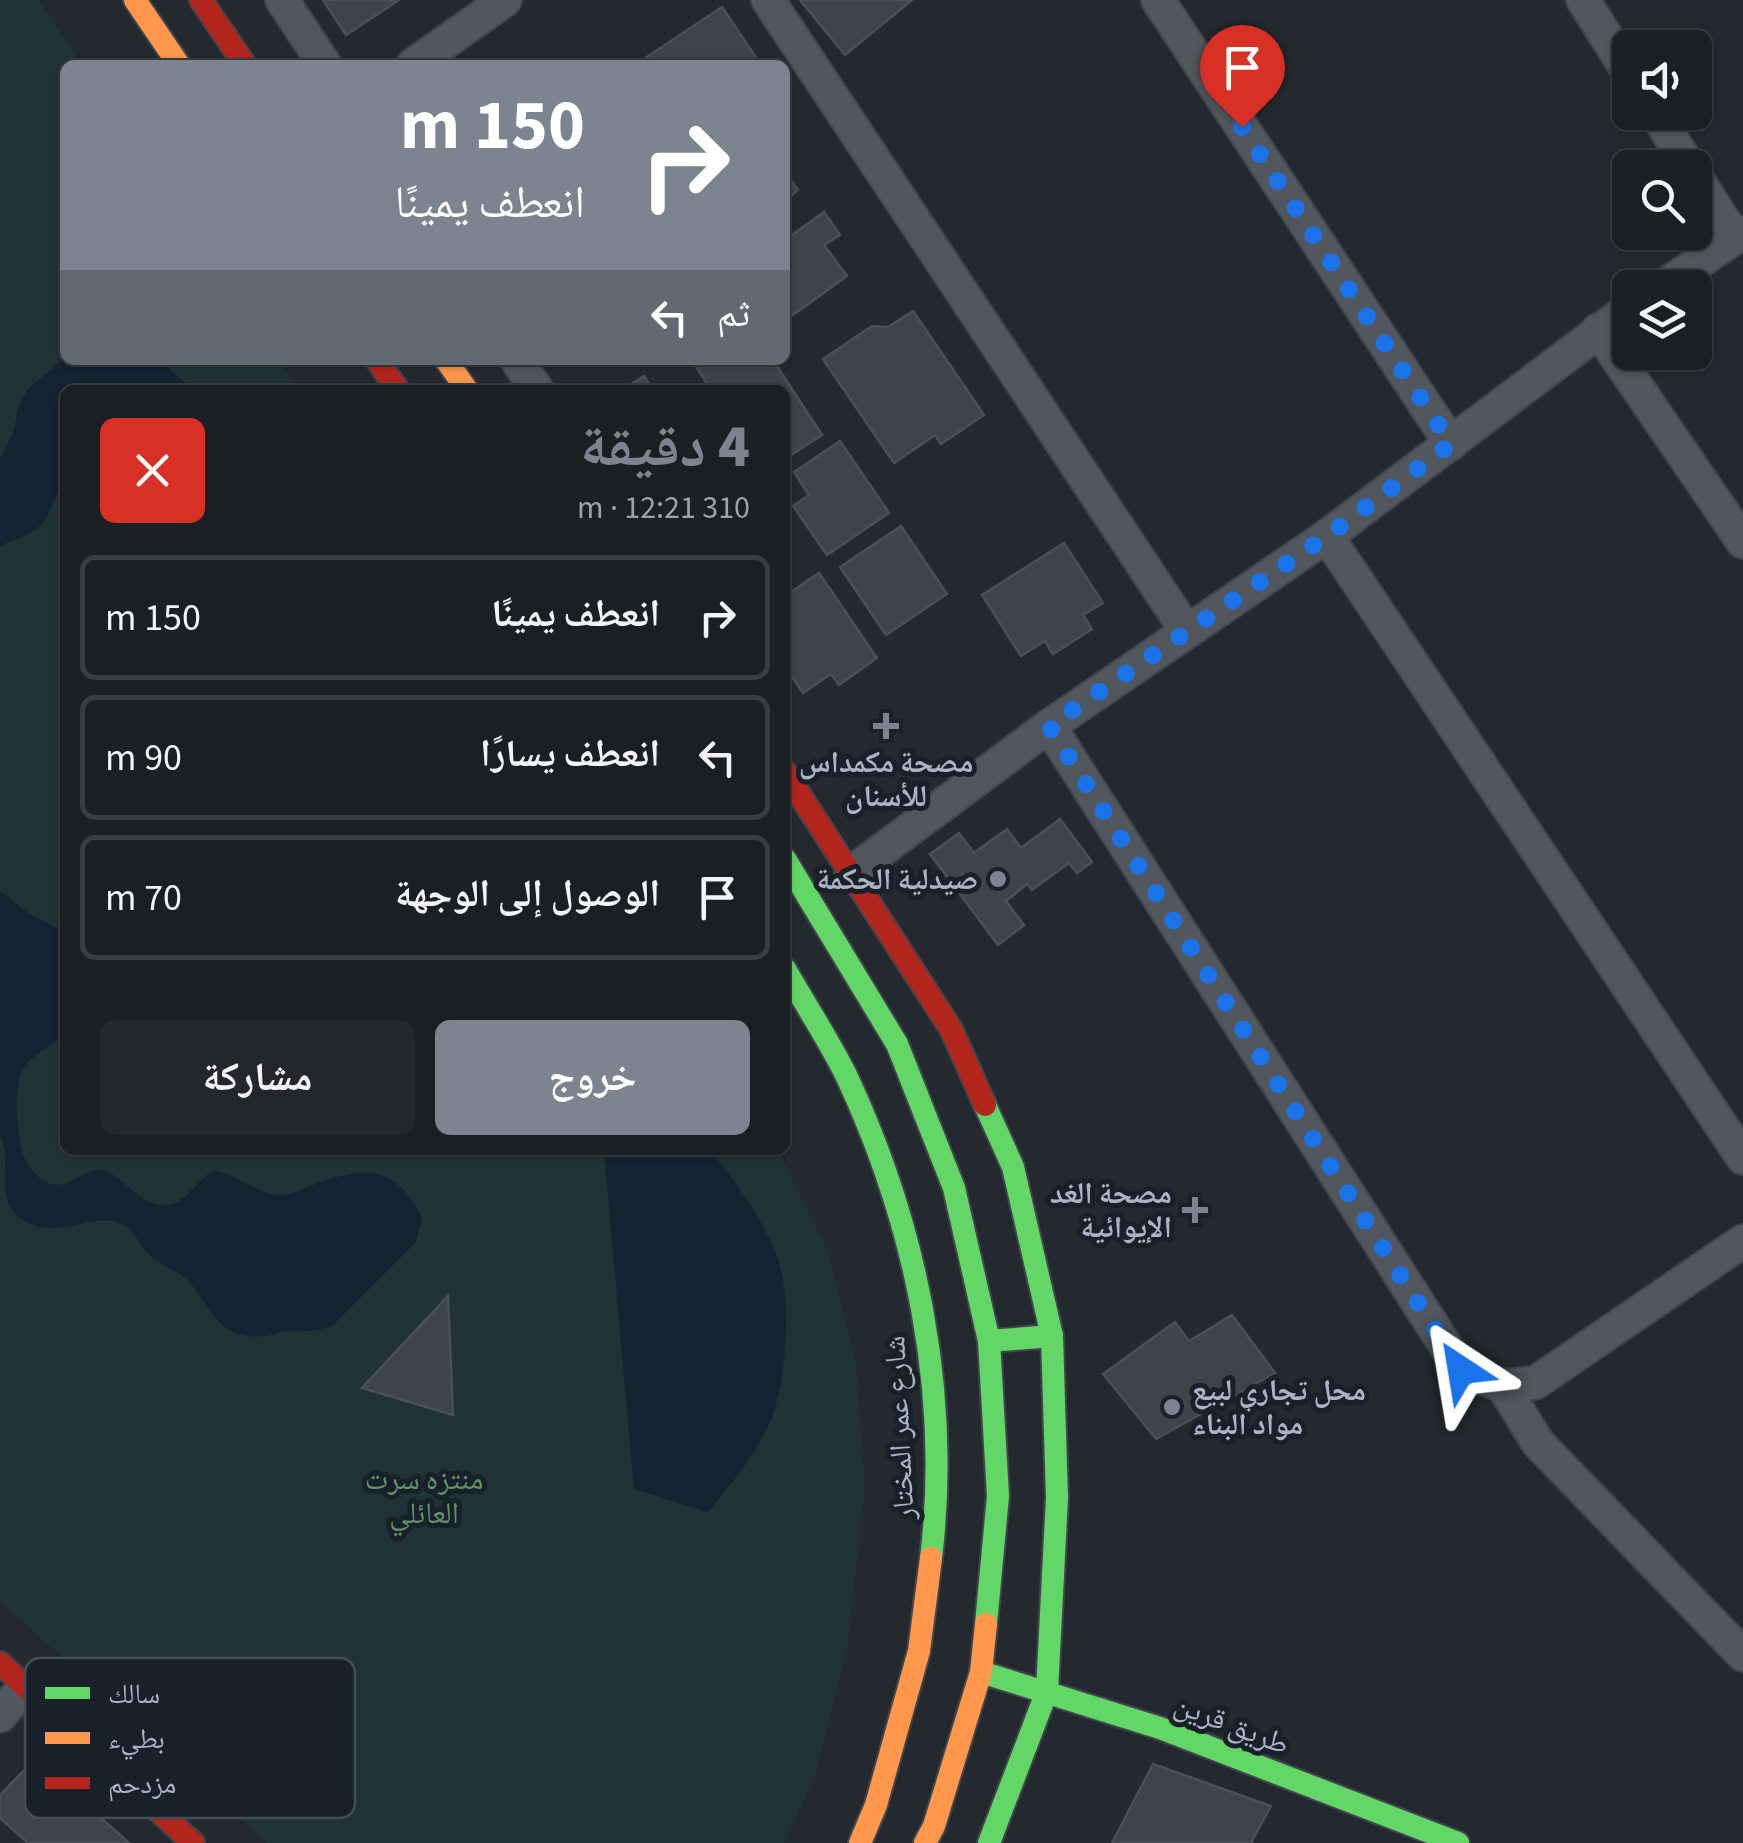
<!DOCTYPE html>
<html lang="ar">
<meta charset="utf-8">
<style>
body{margin:0;font-family:"Source Sans 3","Noto Naskh Arabic",sans-serif;background:#23272b;color:#f1f3f6;direction:rtl;height:100vh;display:flex;flex-direction:column;font-size:38px;white-space:nowrap}
*{box-sizing:border-box;margin:0}
p{font-size:32px;color:#9fa2a6}
.icon{flex:none;width:55px;height:55px;fill:none;stroke:currentColor;stroke-width:2;stroke-linecap:round;stroke-linejoin:round}
.map{position:relative;flex:1;overflow:hidden;direction:ltr}
.details{position:absolute;left:60px;top:385px;width:730px;height:770px;display:flex;flex-direction:column;background:#1a1f23;border-radius:15px;box-shadow:0 2px 8px #0004,0 0 0 2px #383d41;direction:rtl}
.details>*{flex:none}
.hud{position:absolute;left:60px;top:60px;width:730px;height:305px;border-radius:15px;box-shadow:0 2px 8px #0004,0 0 0 2px #383d41;direction:rtl;background:#7b848f;color:#fff;overflow:hidden}
.buttons{position:absolute;left:1612px;top:30px;display:grid;gap:20px}
.buttons a{display:grid;place-items:center;width:100px;height:100px;border-radius:15px;background:#1a1f23;box-shadow:0 2px 8px #0004,0 0 0 2px #383d41;font-size:50px}
.pin{position:absolute;display:grid;place-items:center;width:85px;height:85px;color:#fff;margin:-102px -42px;border-radius:50% 50% 50% 0;rotate:-45deg;box-shadow:0 0 10px #0007}
.pin .icon{rotate:45deg}
.me{position:absolute;width:110px;margin:-55px;rotate:327deg;stroke-linejoin:round;filter:drop-shadow(0 0 8px #0008)}
.turn{display:flex;align-items:center;gap:35px;height:210px;padding:0 40px;font-size:45px}
.turn .icon{width:130px;height:130px;stroke-width:2.5}
.turn b{display:block;font-size:70px;line-height:85px}
.then{display:flex;align-items:center;height:95px;padding:0 40px;background:#0003;gap:20px;font-size:38px}
.round{display:grid;place-items:center;flex:none;width:105px;height:105px;border-radius:15px;background:#23272b}
.headline{display:flex;align-items:center;justify-content:space-between;height:170px;padding:0 40px}
h1{font-size:60px;font-weight:800;line-height:75px;color:#7b848f}
.primary-button{display:flex;gap:20px;margin-top:auto;padding:20px 40px}
.primary-button a{flex:1;height:115px;border-radius:15px;background:#7b848f;color:#fff;font-size:40px;font-weight:800;line-height:115px;text-align:center}
.primary-button a+a{background:#23272b;color:#f1f3f6}
ul{padding:0;list-style:none}
li{display:flex;align-items:center;gap:30px;height:125px;margin:0 20px 15px;padding:0 20px;border:5px solid #383d41;border-radius:15px}
li div{flex:1}
li b{display:block;font-size:38px}
li em{font-style:normal}
.map>svg:first-child{display:block}
</style>
<div class="map">
<svg width="1743" height="1843" viewBox="0 0 1743 1843">
<rect width="100%" height="100%" fill="#23292f"/>
<polygon fill="#203334" points="0,0 39,0 82,65 65,65 65,360 278,360 298,390 65,390 65,1150 778,1150 828,1251 856,1362 865,1490 846,1656 813,1781 784,1843 267,1843 0,1601"/>
<g fill="#142231">
<path d="M65,358L158,360L195,390H65V485C53,495 53,509 44,521C35,535 14,539 0,546V459L14,430L18,408L27,390Z"/>
<path d="M0,891L28,913L65,932V1034C53,1045 32,1055 23,1068C13,1083 17,1134 22,1151C25,1164 38,1180 51,1184C73,1190 89,1162 108,1172C127,1181 143,1208 167,1205C187,1203 196,1180 214,1170C238,1175 256,1194 280,1195C293,1195 307,1187 318,1183C368,1165 398,1168 422,1218L416,1242L333,1325C316,1332 306,1331 288,1331C280,1331 274,1335 266,1336C219,1341 214,1311 190,1283C180,1271 165,1268 153,1258C141,1249 135,1230 122,1224C94,1210 53,1244 18,1217C0,1199 6,1179 5,1154C4,1147 2,1139 0,1132Z"/>
<path d="M609,1150H708C731,1172 768,1228 778,1259C792,1300 787,1385 769,1424C754,1457 731,1484 708,1512L634,1489L604,1151Z"/>
</g>
<g fill="#3e444a" stroke="#4a5058" stroke-width="2.5">
<polygon points="323,0 399,0 346,35"/>
<polygon points="800,0 912,0 845,55"/>
<polygon points="722,7 761,65 635,65"/>
<polygon points="785,172 798,190 785,200"/>
<polygon points="824,212 840,235 824,245 847,276 793,315 785,304 785,240"/>
<polygon points="913,311 984,415 941,444 935,435 894,463 823,359 872,326 888,327"/>
<polygon points="692,360 773,360 822,435 785,459 785,390 711,390"/>
<polygon points="644,376 653,390 622,390"/>
<polygon points="840,441 889,513 827,555 793,506 809,495 794,472"/>
<polygon points="901,526 947,594 886,635 840,567"/>
<polygon points="1064,543 1103,603 1083,615 1092,629 1053,654 1045,641 1021,656 982,595"/>
<polygon points="819,573 877,658 839,685 831,674 803,693 785,667 785,596"/>
<polygon points="1060,819 1092,862 1077,873 1069,863 1032,890 1027,884 1006,901 1024,925 998,945 930,854 959,833 974,853 1007,829 1021,848"/>
<polygon points="448,1296 453,1415 362,1388"/>
<polygon points="1232,1315 1275,1373 1156,1439 1103,1374 1175,1322 1189,1341"/>
<polygon points="35,1759 129,1843 28,1843 0,1818 0,1795"/>
<polygon points="1153,1764 1271,1806 1251,1843 1112,1843"/>
</g>
<g fill="none" stroke-linecap="round" stroke-linejoin="round">
<g stroke="#40454c" stroke-width="36">
<g id="street">
<polyline points="282,0 325,65"/>
<polyline points="768,0 1186,630"/>
<polyline points="1158,0 1451,444"/>
<polyline points="1583,0 1630,74"/>
<polyline points="413,65 505,0"/>
<polyline points="1655,112 1690,168"/>
<polyline points="1695,176 1735,238"/>
<polyline points="1661,288 1743,232"/>
<polyline points="1598,330 1743,542"/>
<polyline points="517,360 537,390"/>
<polyline points="1327,536 1743,1158"/>
<polyline points="1049,726 1461,1370 1503,1386 1535,1383 1743,1241"/>
<polyline points="851,873 1049,726 1327,536 1630,308"/>
<polyline points="1503,1386 1538,1443 1743,1655"/>
<polyline points="0,1716 25,1686"/>
</g>
</g>
<g stroke="#40454c" stroke-width="26">
<g id="fast">
<polyline points="785,859 897,1044 954,1188 989,1341 998,1496 986,1624"/>
<path d="M785,969C805,1004 828,1039 846,1075C916,1224 951,1393 931,1558"/>
<polyline points="985,1105 1013,1167 1052,1336 1057,1498 1047,1691 989,1843"/>
<polyline points="989,1341 1052,1336"/>
<polyline points="981,1672 1160,1728 1458,1843"/>
</g>
</g>
<g stroke="#40454c" stroke-width="26">
<g id="slow">
<polyline points="135,0 179,65"/>
<polyline points="446,360 467,390"/>
<polyline points="860,1843 876,1805 919,1651 931,1558"/>
<polyline points="925,1843 934,1826 981,1672 986,1624"/>
</g>
</g>
<g stroke="#40454c" stroke-width="26">
<g id="jam">
<polyline points="201,0 245,65"/>
<polyline points="377,360 398,390"/>
<polyline points="785,772 951,1029 985,1105"/>
<polyline points="0,1663 193,1843"/>
</g>
</g>
<use href="#street" stroke="#52575e" stroke-width="32"/>
<use href="#fast" stroke="#63d668" stroke-width="22"/>
<use href="#slow" stroke="#ff974d" stroke-width="22"/>
<use href="#jam" stroke="#b3261e" stroke-width="22"/>
</g>
<g fill="none" stroke-linecap="round" stroke-linejoin="round">
<polyline stroke="#1a73e8" stroke-width="18" stroke-dasharray="0 32.4" points="1242,127 1451,444 1327,536 1049,726 1461,1370"/>
</g>
<g fill="#7b848f" stroke="#182029" stroke-width="4">
<path d="M881 711h10v10h10v10h-10v10h-10v-10h-10v-10h10z"/>
<circle cx="998" cy="879" r="10"/>
<path d="M1190 1195h10v10h10v10h-10v10h-10v-10h-10v-10h10z"/>
<circle cx="1172" cy="1407" r="10"/>
</g>
<g text-anchor="middle" stroke-width="10" stroke-linejoin="round" paint-order="stroke">
<g font-size="30" font-weight="bold" fill="#abb5c2" stroke="#182029" text-anchor="end">
<text x="886" y="772" text-anchor="middle">مصحة مكمداس<tspan x="886" dy="34">للأسنان</tspan></text>
<text x="978" y="889">صيدلية الحكمة</text>
<text x="1172" y="1203">مصحة الغد<tspan x="1172" dy="34">الإيوائية</tspan></text>
<text x="1192" y="1400" text-anchor="start">محل تجاري لبيع<tspan x="1192" dy="34">مواد البناء</tspan></text>
</g>
<g font-size="30" fill="#abb5c2" stroke="#182029">
<text transform="translate(899 1428) rotate(-93)" y="10">شارع عمر المختار</text>
<text transform="translate(1232 1724) rotate(21)" y="10">طريق قرين</text>
</g>
<g font-size="30" fill="#64926c" stroke="#182029">
<text x="424" y="1489">منتزه سرت<tspan x="424" dy="34">العائلي</tspan></text>
</g>
</g>
<rect x="25" y="1658" width="330" height="160" rx="15" fill="#182029" stroke="#444d57" stroke-width="2.5"/>
<rect x="45" y="1687" width="45" height="12" fill="#63d668"/>
<rect x="45" y="1732" width="45" height="12" fill="#ff974d"/>
<rect x="45" y="1777" width="45" height="12" fill="#b3261e"/>
<g font-size="28" fill="#abb5c2">
<text x="108" y="1703">سالك</text>
<text x="108" y="1748">بطيء</text>
<text x="108" y="1793">مزدحم</text>
</g>
</svg>
<div class="buttons">
<a><svg class="icon" aria-label="sound" viewBox="0 0 24 24"><path d="M4 9h4l5-4v14l-5-4H4zM17 9q2 3 0 6"/></svg></a>
<a><svg class="icon" aria-label="search" viewBox="0 0 24 24"><circle cx="10" cy="10" r="6"/><path d="M15 15l6 6"/></svg></a>
<a><svg class="icon" aria-label="layers" viewBox="0 0 24 24"><path d="M12 4l9 5-9 5-9-5zM3 14l9 5 9-5"/></svg></a>
</div>
<div class="pin" style="left:1242px;top:127px;background:#d93025"><svg class="icon" aria-label="arrive" viewBox="0 0 24 24"><path d="M6 21V4h12l-3 4 3 4H6"/></svg></div>
<svg class="me" style="left:1461px;top:1370px" viewBox="-20 -20 40 40"><path d="M0-17L14 15 0 8-14 15z" fill="#1a73e8" stroke="#fff" stroke-width="4"/></svg>
<div class="hud">
<div class="turn"><svg class="icon" aria-label="right" viewBox="0 0 24 24"><path d="M7 20v-9h11M14 6l5 5-5 5"/></svg><div><b>150 m</b>انعطف يمينًا</div></div>
<div class="then">ثم<svg class="icon" aria-label="left" viewBox="0 0 24 24"><path d="M17 20v-9H6M10 6l-5 5 5 5"/></svg></div>
</div>
<section class="details">
<div class="headline"><div><h1>4 دقيقة</h1><p>310 m · 12:21</p></div><a class="round" style="background:#d93025;color:#fff"><svg class="icon" aria-label="close" viewBox="0 0 24 24"><path d="M6 6l12 12M18 6L6 18"/></svg></a></div>
<ul>
<li><svg class="icon" aria-label="right" viewBox="0 0 24 24"><path d="M7 20v-9h11M14 6l5 5-5 5"/></svg><div><b>انعطف يمينًا</b></div><em>150 m</em></li>
<li><svg class="icon" aria-label="left" viewBox="0 0 24 24"><path d="M17 20v-9H6M10 6l-5 5 5 5"/></svg><div><b>انعطف يسارًا</b></div><em>90 m</em></li>
<li><svg class="icon" aria-label="arrive" viewBox="0 0 24 24"><path d="M6 21V4h12l-3 4 3 4H6"/></svg><div><b>الوصول إلى الوجهة</b></div><em>70 m</em></li>
</ul>
<div class="primary-button"><a>خروج</a><a>مشاركة</a></div>
</section>
</div>
